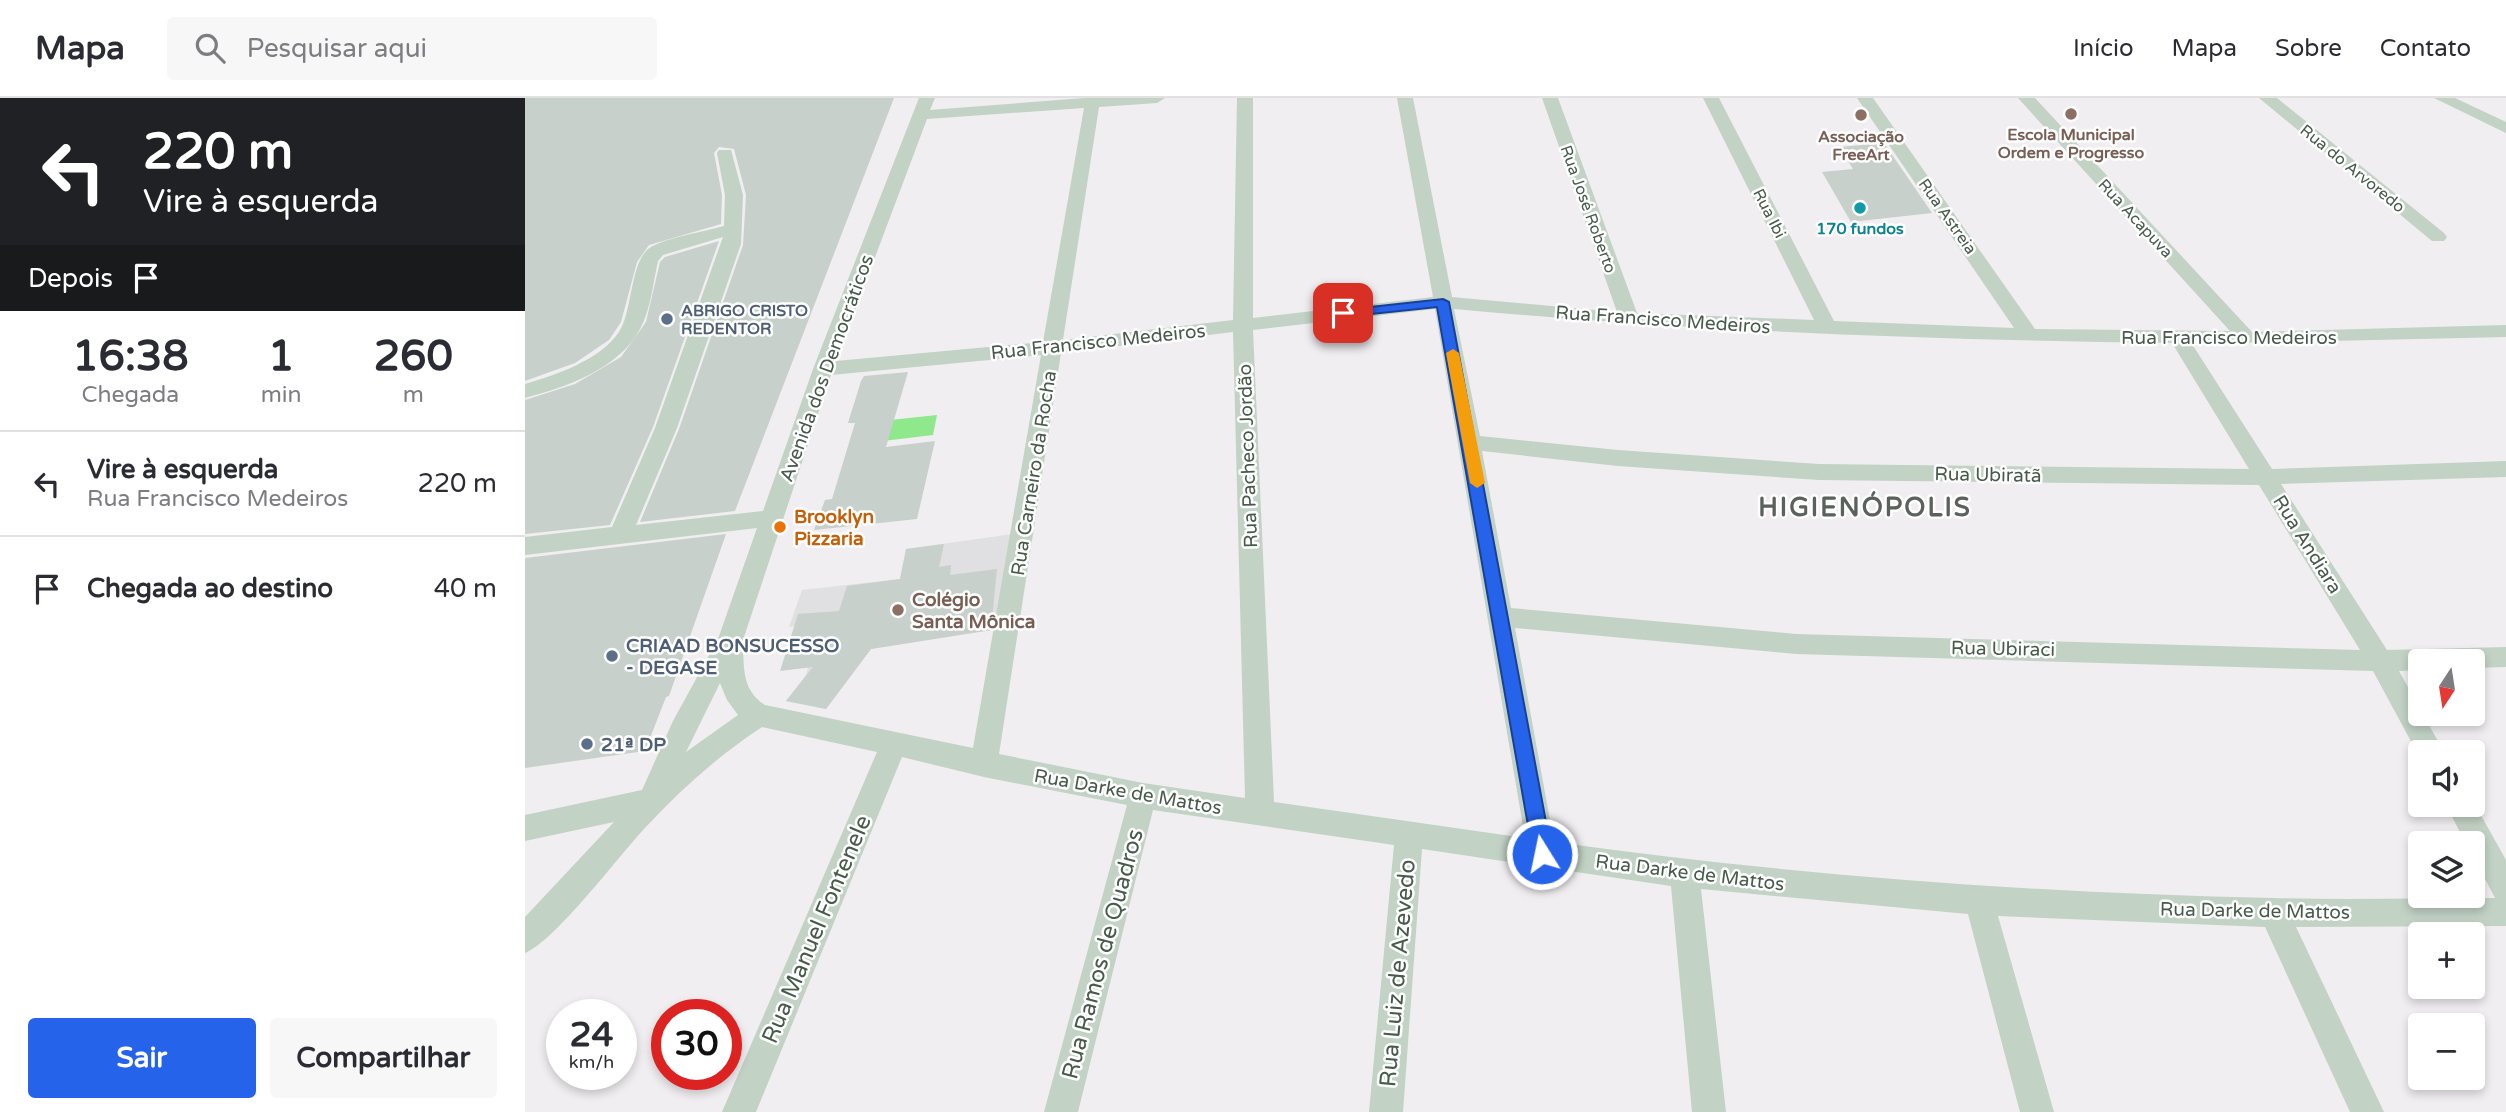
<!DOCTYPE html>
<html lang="pt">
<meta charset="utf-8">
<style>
body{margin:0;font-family:"Varela Round",sans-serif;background:#f7f7f7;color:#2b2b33;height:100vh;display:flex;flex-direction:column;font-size:26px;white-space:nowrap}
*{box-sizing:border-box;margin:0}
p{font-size:23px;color:#7c7c81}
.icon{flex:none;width:38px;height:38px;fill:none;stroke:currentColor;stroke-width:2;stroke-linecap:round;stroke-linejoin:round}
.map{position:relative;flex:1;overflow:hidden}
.details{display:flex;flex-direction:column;background:#fff;width:525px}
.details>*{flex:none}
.banner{background:#202124;color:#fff;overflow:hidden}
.needle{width:46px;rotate:192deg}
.fabs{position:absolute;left:1883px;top:551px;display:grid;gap:14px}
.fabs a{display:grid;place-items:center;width:77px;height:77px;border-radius:7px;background:#fff;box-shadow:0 4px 10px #0003;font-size:35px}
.speed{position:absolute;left:21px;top:901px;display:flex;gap:14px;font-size:35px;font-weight:700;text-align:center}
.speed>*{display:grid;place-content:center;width:91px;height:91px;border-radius:50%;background:#fff;box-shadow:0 4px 10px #0003;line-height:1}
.speed small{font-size:18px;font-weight:400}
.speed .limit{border:10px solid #d22;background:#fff;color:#111}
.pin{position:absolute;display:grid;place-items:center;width:60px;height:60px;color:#fff;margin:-30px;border-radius:14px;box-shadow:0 4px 10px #0006}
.me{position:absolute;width:77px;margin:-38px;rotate:350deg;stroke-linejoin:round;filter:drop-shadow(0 0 5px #0008)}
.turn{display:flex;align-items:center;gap:24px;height:147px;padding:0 28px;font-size:32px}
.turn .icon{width:91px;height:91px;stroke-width:2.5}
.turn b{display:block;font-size:49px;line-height:60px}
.then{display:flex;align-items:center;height:66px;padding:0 28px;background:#0003;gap:14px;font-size:26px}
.eta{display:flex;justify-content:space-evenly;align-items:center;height:119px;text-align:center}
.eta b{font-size:42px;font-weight:800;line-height:49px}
.primary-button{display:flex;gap:14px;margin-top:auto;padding:14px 28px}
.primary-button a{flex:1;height:80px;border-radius:7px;background:#2563eb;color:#fff;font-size:28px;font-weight:800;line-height:80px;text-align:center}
.primary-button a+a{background:#f7f7f7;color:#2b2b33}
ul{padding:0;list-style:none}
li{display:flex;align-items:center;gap:21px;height:105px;padding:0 28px;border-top:2px solid #e1e1e2}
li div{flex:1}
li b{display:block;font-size:26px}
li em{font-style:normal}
header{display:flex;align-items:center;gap:42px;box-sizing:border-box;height:98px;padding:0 35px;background:#fff;border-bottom:2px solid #e1e1e2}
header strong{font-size:33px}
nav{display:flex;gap:38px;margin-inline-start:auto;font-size:24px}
.search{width:490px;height:63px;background:#f7f7f7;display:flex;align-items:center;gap:18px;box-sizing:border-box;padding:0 24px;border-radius:7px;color:#7c7c81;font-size:26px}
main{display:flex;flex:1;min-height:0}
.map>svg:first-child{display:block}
</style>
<header>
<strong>Mapa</strong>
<div class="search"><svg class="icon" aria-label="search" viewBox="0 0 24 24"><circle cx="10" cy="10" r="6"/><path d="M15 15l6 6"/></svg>Pesquisar aqui</div>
<nav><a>Início</a><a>Mapa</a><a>Sobre</a><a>Contato</a></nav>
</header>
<main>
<section class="details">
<div class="banner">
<div class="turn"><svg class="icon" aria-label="left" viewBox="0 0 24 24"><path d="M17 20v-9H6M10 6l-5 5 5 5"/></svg><div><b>220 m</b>Vire à esquerda</div></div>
<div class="then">Depois<svg class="icon" aria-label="arrive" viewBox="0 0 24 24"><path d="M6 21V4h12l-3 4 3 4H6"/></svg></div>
</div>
<div class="eta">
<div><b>16:38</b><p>Chegada</p></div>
<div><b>1</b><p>min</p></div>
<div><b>260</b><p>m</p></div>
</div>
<ul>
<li><svg class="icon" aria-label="left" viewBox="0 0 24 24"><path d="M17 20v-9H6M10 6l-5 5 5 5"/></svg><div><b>Vire à esquerda</b><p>Rua Francisco Medeiros</p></div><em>220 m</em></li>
<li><svg class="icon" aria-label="arrive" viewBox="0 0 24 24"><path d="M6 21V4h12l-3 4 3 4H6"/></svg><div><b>Chegada ao destino</b></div><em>40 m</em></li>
</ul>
<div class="primary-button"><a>Sair</a><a>Compartilhar</a></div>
</section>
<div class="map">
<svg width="1981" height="1014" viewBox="0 0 1981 1014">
<rect width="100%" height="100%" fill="#f0eef0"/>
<polygon fill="#e0dfe1" points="488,436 474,531 346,551 301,611 261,603 281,577 294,525 264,529 277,492 375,481 381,451"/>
<polygon fill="#90e88c" points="412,317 408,337 350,344 356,323"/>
<g fill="#c8d0cb">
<polygon points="0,0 369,0 210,413 115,424 154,331 218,147 221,97 209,51 194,49 189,55 197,97 196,126 124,147 112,164 96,224 84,242 50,265 0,283"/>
<polygon points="1359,45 1407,115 1326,124 1297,74 1328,71 1314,49"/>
<polygon points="194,143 128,329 85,427 0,436 0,302 50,286 96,259 121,224 135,164 140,159"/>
<polygon points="383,274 361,349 410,343 392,421 289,432 300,402 307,401 330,325 323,325 336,283 339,278"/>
<polygon points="201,436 144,598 141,599 120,653 0,670 0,460"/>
<polygon points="419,446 414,469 426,467 425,477 472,471 466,532 346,551 301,611 261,603 288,569 255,573 273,516 314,513 322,488 375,481 381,451"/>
</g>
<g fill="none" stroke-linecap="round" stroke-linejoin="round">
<g fill="#c2d2c5" fill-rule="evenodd">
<path d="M394,0H410L405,12L560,0H640L632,5L574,9L538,242L708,222L712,0H728V220L908,199L872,0H888L927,199L1092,214L1017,0H1033L1112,215L1289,222L1178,0H1194L1309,223L1489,230L1332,0H1348L1510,231L1705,233L1493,0H1510L1727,234L1981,227V239L1667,246L1747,371L1981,363V379L1756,386L1862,552L1981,549V569L1948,570V564H1895V572L1874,573L1919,654H1895V660L1848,573L1271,556L990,530L1029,744C1267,777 1507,795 1748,800C1822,802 1896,800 1970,800L1948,758V746H1941L1921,707H1948V703L1981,762V828L1771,829L1859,1014H1825L1740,829L1473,818L1529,1014H1495L1443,816L1176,791L1201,1014H1167L1146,788L897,751L878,1014H844L869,747L628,712L553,1014H519L602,707L459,679L377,659L231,1014H197L352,654L237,629C193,658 155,692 119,731C93,759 30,843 0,855V819L89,724L0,743V717L117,692L148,623L193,541L232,430L0,457V439L87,429L130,330L198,139L138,157L133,163C128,185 126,211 115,231C94,271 41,289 0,300V286C31,277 75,262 94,234C108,213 105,161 126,149C144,139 178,134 199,128L200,97L192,55L194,52H206L218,97L216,146L152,330L111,427L238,413L288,271ZM559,10L518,244L311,263L402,21ZM910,211L1000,740L749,704L728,232ZM929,211C1169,233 1407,242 1647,245L1724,371L1294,366L1093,352L955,338ZM708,234L720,700L618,685L474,656L536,255ZM516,257L448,650L240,607C216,592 219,568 218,542L306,277ZM957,353L1093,368L1294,382L1734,387L1835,552L1271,536L986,510ZM195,585L202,602L213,617L161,654Z"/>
<polygon points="1734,0 1752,0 1919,135 1922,139 1919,143 1907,143"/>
<polygon points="1909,0 1930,0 1981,24 1981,35"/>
</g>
</g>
<polygon fill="#2563eb" stroke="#184099" stroke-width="2" points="918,201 924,204 1027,756 1024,762 1017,765 1010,762 1008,756 912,209 818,219 811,215 818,212"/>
<polygon fill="#f59e0b" points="928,251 934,255 960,385 952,390 945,385 921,255"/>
<g fill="#8d6e63" stroke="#fff" stroke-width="2.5">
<circle cx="1546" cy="16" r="7"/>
<circle cx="1336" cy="17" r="7"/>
<circle cx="373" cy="512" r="7"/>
</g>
<circle fill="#0f9aa8" stroke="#fff" stroke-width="2.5" cx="1335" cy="110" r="7"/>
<g fill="#5c6f8a" stroke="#fff" stroke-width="2.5">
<circle cx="142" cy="221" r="7"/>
<circle cx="87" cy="558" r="7"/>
<circle cx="62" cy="646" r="7"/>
</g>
<circle fill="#e8710a" stroke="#fff" stroke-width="2.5" cx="255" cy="429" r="7"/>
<g text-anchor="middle" stroke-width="5" stroke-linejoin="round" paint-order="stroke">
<g font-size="16" font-weight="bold" fill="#785e54" stroke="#fff">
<text x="1546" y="42">Escola Municipal<tspan x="1546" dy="18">Ordem e Progresso</tspan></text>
<text x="1336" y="44">Associação<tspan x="1336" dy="18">FreeArt</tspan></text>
</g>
<g font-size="16" fill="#475a4b" stroke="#fff">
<text transform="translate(1828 70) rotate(39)" y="6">Rua do Arvoredo</text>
<text transform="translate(1064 111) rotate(70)" y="6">Rua José Roberto</text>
<text transform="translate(1245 115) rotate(63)" y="6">Rua Ibi</text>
<text transform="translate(1423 118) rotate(55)" y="6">Rua Astreia</text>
<text transform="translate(1611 120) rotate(47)" y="6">Rua Acapuva</text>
</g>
<g font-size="16" font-weight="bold" fill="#0d838f" stroke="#fff">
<text x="1335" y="136">170 fundos</text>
</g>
<g font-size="16" font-weight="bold" fill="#4e5e75" stroke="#fff" text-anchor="start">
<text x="156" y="218">ABRIGO CRISTO<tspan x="156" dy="18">REDENTOR</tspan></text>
</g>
<g font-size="19" fill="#475a4b" stroke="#fff">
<text transform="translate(1138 221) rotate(4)" y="7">Rua Francisco Medeiros</text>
<text x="1704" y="246">Rua Francisco Medeiros</text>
<text transform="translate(573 243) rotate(-6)" y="7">Rua Francisco Medeiros</text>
<text transform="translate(301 270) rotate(-70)" y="7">Avenida dos Democráticos</text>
<text transform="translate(722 358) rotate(-92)" y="7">Rua Pacheco Jordão</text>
<text transform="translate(508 375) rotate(-81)" y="7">Rua Carneiro da Rocha</text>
<text transform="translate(1463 376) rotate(1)" y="7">Rua Ubiratã</text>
<text transform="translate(1783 446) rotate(58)" y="7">Rua Andiara</text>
<text transform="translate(1478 550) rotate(1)" y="7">Rua Ubiraci</text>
<text transform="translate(603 693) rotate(10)" y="7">Rua Darke de Mattos</text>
<text transform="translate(1165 774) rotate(7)" y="7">Rua Darke de Mattos</text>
<text transform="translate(1730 812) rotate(1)" y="7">Rua Darke de Mattos</text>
</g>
<g font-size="19" font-weight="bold" fill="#c56008" stroke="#fff" text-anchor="start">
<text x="269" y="425">Brooklyn<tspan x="269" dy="22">Pizzaria</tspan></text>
</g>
<g font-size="19" font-weight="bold" fill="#785e54" stroke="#fff" text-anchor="start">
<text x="387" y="508">Colégio<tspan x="387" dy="22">Santa Mônica</tspan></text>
</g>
<g font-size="19" font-weight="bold" fill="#4e5e75" stroke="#fff" text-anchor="start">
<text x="101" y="554">CRIAAD BONSUCESSO<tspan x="101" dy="22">- DEGASE</tspan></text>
<text x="76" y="653">21ª DP</text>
</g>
<g font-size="23" fill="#475a4b" stroke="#fff">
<text transform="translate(291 831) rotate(-67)" y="8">Rua Manuel Fontenele</text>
<text transform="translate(577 856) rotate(-75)" y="8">Rua Ramos de Quadros</text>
<text transform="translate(872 875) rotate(-85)" y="8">Rua Luiz de Azevedo</text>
</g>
<g font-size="26" font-weight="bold" letter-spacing="2" fill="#5b625d" stroke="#fff">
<text x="1340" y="418">HIGIENÓPOLIS</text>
</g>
</g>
</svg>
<div class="fabs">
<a><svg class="needle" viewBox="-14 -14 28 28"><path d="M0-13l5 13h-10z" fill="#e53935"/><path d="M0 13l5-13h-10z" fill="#7c7c81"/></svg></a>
<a><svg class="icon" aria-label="sound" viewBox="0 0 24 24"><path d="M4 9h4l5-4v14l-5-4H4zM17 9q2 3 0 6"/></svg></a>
<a><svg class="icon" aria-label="layers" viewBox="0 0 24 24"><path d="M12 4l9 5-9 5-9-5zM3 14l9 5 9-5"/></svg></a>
<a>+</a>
<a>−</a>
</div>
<div class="speed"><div>24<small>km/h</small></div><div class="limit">30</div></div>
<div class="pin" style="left:818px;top:215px;background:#d93025"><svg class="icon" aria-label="arrive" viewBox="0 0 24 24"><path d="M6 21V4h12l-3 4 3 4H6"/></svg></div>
<svg class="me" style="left:1017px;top:756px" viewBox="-20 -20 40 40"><circle r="17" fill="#2563eb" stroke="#fff" stroke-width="3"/><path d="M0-11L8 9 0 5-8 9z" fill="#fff"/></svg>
</div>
</main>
